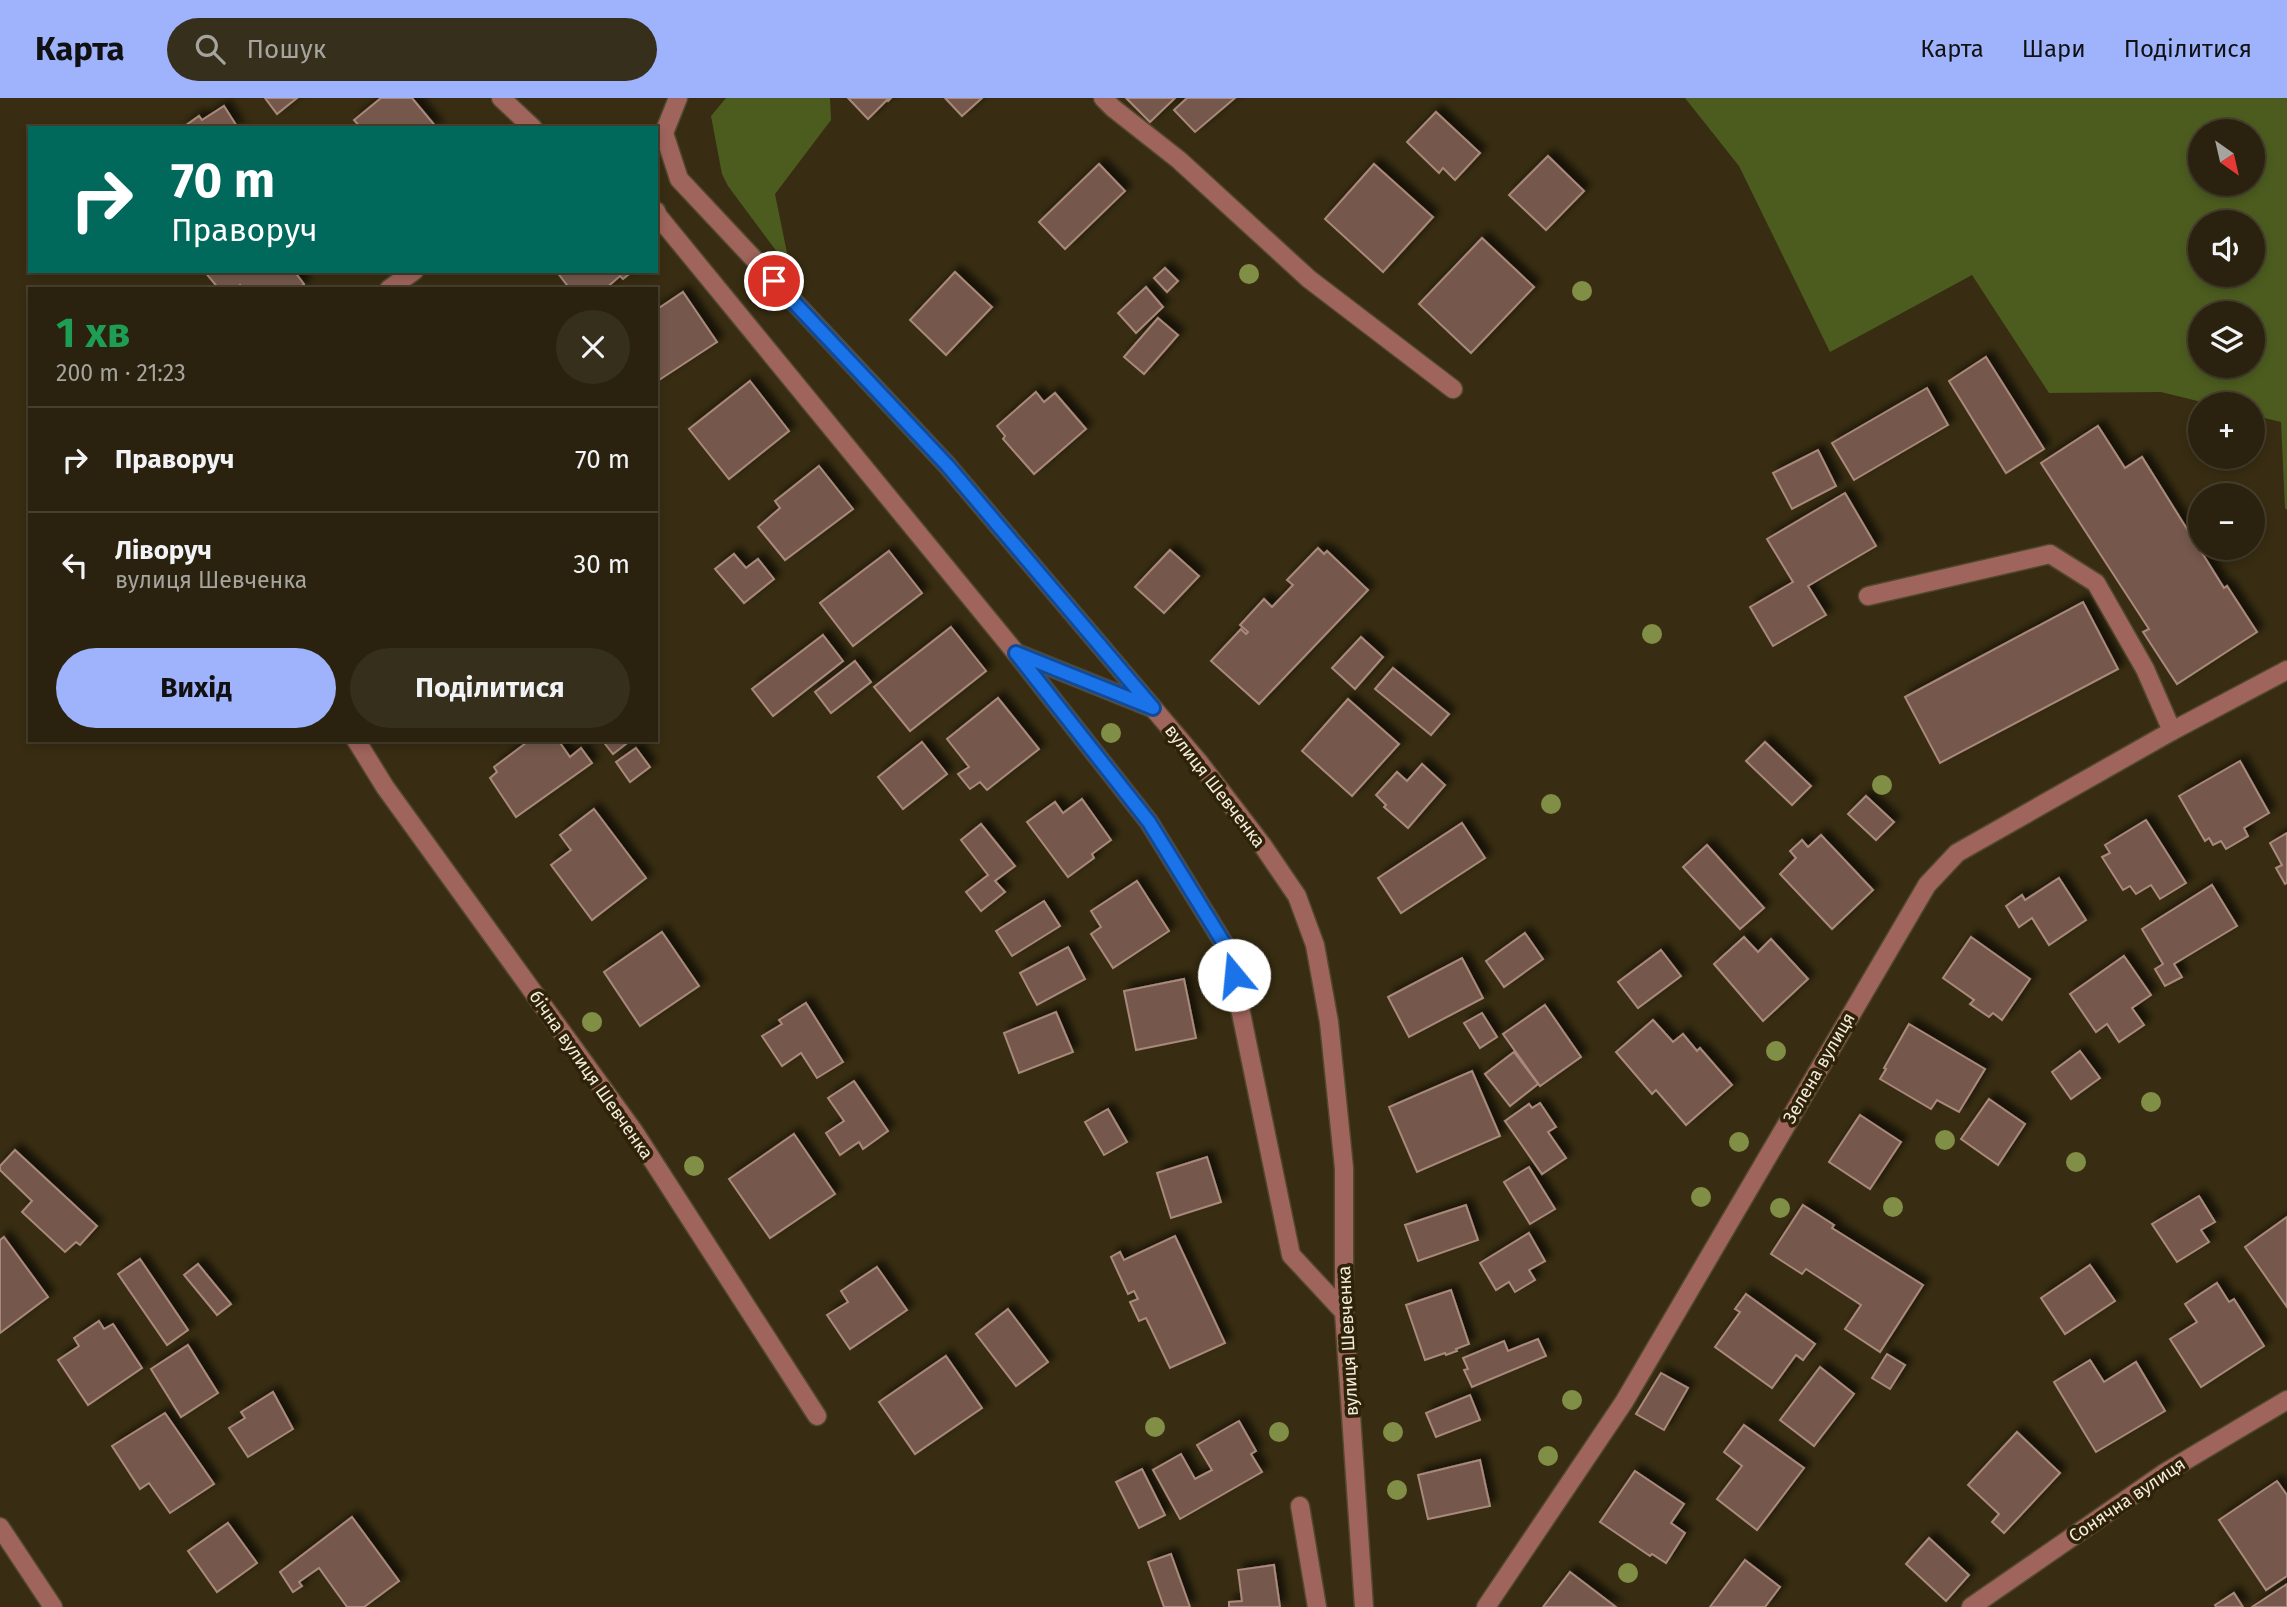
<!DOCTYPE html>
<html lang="uk">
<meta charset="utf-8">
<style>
body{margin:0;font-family:"Fira Sans",sans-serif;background:#362f1c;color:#f1f3f6;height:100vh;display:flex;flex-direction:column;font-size:26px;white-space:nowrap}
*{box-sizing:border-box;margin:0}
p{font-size:23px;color:#a5a49e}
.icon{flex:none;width:38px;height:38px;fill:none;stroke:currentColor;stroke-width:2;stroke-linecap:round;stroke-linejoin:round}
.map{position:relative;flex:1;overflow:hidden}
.details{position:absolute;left:28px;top:189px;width:630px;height:455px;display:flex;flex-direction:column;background:#2a220e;border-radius:0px;box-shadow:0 4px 10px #0003,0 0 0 2px #463f2e}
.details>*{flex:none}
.hud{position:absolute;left:28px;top:28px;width:630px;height:147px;border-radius:0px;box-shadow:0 4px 10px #0003,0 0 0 2px #463f2e;background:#00695c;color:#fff;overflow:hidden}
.needle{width:46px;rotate:146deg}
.fabs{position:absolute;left:2188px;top:21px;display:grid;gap:14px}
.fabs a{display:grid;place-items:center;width:77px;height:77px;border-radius:50%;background:#2a220e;box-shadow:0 4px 10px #0003,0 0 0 2px #463f2e;font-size:35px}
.pin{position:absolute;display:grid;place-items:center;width:60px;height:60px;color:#fff;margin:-30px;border:4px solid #fff;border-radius:50%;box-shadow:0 2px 7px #0007}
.me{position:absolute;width:77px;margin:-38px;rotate:343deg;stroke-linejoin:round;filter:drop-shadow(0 0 5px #0008)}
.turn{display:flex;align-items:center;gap:24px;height:147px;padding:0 28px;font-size:32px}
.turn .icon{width:91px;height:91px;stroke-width:2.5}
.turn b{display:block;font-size:49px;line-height:60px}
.round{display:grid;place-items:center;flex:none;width:74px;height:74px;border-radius:37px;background:#362f1c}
.headline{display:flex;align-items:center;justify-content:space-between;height:119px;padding:0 28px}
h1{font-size:42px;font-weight:700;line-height:52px;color:#1e9e55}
.action{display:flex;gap:14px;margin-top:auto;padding:14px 28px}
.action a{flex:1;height:80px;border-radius:42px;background:#9fb3fd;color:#111;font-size:28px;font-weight:700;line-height:80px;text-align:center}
.action a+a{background:#362f1c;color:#f1f3f6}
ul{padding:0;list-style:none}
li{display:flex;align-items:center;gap:21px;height:105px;padding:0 28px;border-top:2px solid #463f2e}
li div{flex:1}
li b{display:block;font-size:26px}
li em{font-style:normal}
header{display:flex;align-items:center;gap:42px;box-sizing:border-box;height:98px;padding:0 35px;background:#9fb3fd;color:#111}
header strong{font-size:33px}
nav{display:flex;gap:38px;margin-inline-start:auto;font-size:24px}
.search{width:490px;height:63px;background:#362f1c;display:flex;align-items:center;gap:18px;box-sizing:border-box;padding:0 24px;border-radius:38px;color:#a5a49e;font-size:26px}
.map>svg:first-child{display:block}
</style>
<header>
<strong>Карта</strong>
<div class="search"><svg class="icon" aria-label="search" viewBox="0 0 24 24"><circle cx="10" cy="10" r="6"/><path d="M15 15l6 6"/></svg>Пошук</div>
<nav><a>Карта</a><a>Шари</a><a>Поділитися</a></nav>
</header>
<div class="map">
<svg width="2287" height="1509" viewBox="0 0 2287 1509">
<defs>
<filter id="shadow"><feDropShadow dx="6" dy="-6" stdDeviation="3.5" flood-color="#0009"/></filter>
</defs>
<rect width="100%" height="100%" fill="#382d12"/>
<g fill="#4c5c1f" fill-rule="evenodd">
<polygon points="726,0 830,0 831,22 775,96 787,155 777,154 728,88 722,76 711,18"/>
<path d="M1685,0H2287V412L2285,410L2281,324L2252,317V306H2210L2161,294L2049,295L1972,177L1830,254L1739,68ZM2200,33H2252V86H2200ZM2200,124H2252V177H2200ZM2200,215H2252V268H2200Z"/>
</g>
<g fill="#75584b" stroke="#a9897b" stroke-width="2" filter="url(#shadow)">
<polygon points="265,0 297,0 277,16"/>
<polygon points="381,0 412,0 437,30 361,30 354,22"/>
<polygon points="848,0 891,0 888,3 887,2 868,21"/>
<polygon points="945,0 982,0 962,18"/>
<polygon points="1126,0 1175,0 1150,24"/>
<polygon points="1187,0 1235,0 1195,34 1174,12"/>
<polygon points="224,8 238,30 182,30 199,18 202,22"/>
<polygon points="1436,14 1480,55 1455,82 1443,70 1439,75 1407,44"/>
<polygon points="1548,58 1584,93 1546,132 1509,97"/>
<polygon points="1099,66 1125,93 1065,151 1039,124"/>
<polygon points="1374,66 1433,119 1383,174 1325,121"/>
<polygon points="1482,140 1534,189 1471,255 1419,206"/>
<polygon points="1165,170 1178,183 1167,194 1154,180"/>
<polygon points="204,173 294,173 304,186 298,191 243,191 240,187 236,191 219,191"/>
<polygon points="558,173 633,173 623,181 620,178 605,191 570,191 557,174"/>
<polygon points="955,174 992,209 946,257 910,222"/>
<polygon points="1146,189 1163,209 1136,235 1118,215"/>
<polygon points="683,194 717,244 656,284 656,212"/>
<polygon points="1158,220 1178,237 1144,276 1124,259"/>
<polygon points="1986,259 2044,351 2006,375 1949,283"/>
<polygon points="750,283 789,333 729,381 689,331"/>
<polygon points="1927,290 1948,327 1854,382 1832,345"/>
<polygon points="1036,294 1044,304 1055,295 1086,331 1034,376 1003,341 1005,338 997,328"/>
<polygon points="2098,328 2125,370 2142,359 2224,490 2227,488 2257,534 2177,586 2143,534 2149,531 2041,365"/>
<polygon points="1818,352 1836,388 1792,411 1773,375"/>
<polygon points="819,368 853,411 785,462 758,429 780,410 775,403"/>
<polygon points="1845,395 1876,448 1808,488 1826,517 1773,548 1750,509 1793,484 1767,441"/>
<polygon points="1318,450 1324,456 1327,453 1368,492 1259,606 1211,563 1241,531 1246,536 1248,534 1240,527 1264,501 1272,509 1293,487 1287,482"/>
<polygon points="1170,452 1199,478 1164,515 1135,489"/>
<polygon points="889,453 922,495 853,548 820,505"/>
<polygon points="734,456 746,470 758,461 774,481 744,505 715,471"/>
<polygon points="2083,504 2118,571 1940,665 1905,599"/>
<polygon points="951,529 986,573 910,633 874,589"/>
<polygon points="823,537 843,563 773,618 752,591"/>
<polygon points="1361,539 1383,559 1355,591 1332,570"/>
<polygon points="855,563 871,584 831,615 815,594"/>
<polygon points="1393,570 1449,616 1431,637 1375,591"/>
<polygon points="998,600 1039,651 987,692 980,684 970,691 958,676 969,669 947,641"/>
<polygon points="1348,601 1399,646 1352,698 1302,653"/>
<polygon points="530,642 558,642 570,659 581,650 592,665 516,719 490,680 497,674 494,669"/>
<polygon points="602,642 631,642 613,656"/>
<polygon points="922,644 947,676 903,711 878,679"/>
<polygon points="1765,644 1811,688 1792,707 1746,663"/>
<polygon points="636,650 650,669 630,684 616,664"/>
<polygon points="2240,663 2269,715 2244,730 2248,738 2226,751 2221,743 2213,747 2209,740 2205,743 2179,698"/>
<polygon points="1422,666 1445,687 1408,730 1384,709 1386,707 1376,697 1397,674 1407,683"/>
<polygon points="1866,698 1894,724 1876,742 1848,716"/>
<polygon points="1082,701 1111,742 1092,756 1094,760 1068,779 1027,724 1055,704 1063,715"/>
<polygon points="594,711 646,780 592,822 551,767 571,752 560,737"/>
<polygon points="2146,722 2186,785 2160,801 2151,787 2136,796 2130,788 2123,792 2102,759 2110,755 2105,747"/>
<polygon points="1462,725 1485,760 1401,815 1378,780"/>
<polygon points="981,726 1015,768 995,783 1005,794 981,813 966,794 988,777 961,742"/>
<polygon points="2287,735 2287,785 2285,786 2276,770 2282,767 2270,745"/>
<polygon points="1821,737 1873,792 1832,831 1780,776 1796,760 1790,753 1802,742 1808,749"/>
<polygon points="1707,747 1764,810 1740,831 1683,769"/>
<polygon points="2059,780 2086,822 2049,847 2032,820 2019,829 2006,808 2022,797 2025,802"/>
<polygon points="1137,783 1169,833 1113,870 1091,836 1101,829 1091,813"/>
<polygon points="2212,787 2237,828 2174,866 2182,879 2165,888 2155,871 2163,866 2142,831"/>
<polygon points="1044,803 1060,828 1012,858 996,833"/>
<polygon points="662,834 699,888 640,928 604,874"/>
<polygon points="1525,835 1543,861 1504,889 1486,863"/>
<polygon points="1744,839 1758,854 1771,841 1808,881 1763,923 1714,866"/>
<polygon points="1971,839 2030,881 2002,922 1993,915 1989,919 1970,906 1974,902 1943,880"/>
<polygon points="1068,849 1085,881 1037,907 1020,875"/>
<polygon points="1661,852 1681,878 1638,910 1618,884"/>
<polygon points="2124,858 2151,897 2132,910 2144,927 2119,944 2107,926 2096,934 2070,896"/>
<polygon points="1462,860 1483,900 1409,939 1388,899"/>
<polygon points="1184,881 1196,940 1136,952 1124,893"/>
<polygon points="806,905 843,964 817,980 801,955 782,968 762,938 782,926 779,922"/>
<polygon points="1545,907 1581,959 1540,988 1503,936"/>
<polygon points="1056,914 1073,954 1019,975 1004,935"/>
<polygon points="1482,915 1497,939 1480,950 1464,925"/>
<polygon points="1653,922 1673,944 1683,936 1697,953 1700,950 1732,987 1686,1027 1656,992 1652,996 1616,954"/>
<polygon points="1909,926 1985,971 1959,1014 1937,1002 1931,1011 1880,981 1886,971 1884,970"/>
<polygon points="2080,953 2100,980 2071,1001 2052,974"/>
<polygon points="1514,954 1538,986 1510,1008 1485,976"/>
<polygon points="1472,973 1500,1038 1417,1074 1389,1009"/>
<polygon points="854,983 888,1033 863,1051 859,1044 840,1057 826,1035 844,1023 828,1000"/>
<polygon points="1989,1001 2025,1026 1998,1067 1961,1041"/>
<polygon points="1540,1005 1556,1029 1548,1034 1566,1060 1542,1076 1505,1023 1529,1006 1532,1010"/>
<polygon points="1108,1011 1127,1044 1104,1057 1085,1024"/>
<polygon points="1860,1017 1901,1044 1870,1091 1829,1064"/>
<polygon points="794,1036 835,1096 770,1140 729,1081"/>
<polygon points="15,1052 97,1128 80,1147 76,1144 65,1154 22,1114 32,1103 0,1072 0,1068"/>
<polygon points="1207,1059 1221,1104 1171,1120 1157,1075"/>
<polygon points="1529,1069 1555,1111 1530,1126 1504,1084"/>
<polygon points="2199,1098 2215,1124 2201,1132 2209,1144 2177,1164 2152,1126"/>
<polygon points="1466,1107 1478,1142 1418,1163 1405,1127"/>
<polygon points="1803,1107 1834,1127 1832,1130 1923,1187 1880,1254 1845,1231 1861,1207 1806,1171 1802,1176 1771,1156"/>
<polygon points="2287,1119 2287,1209 2245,1149"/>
<polygon points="1529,1135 1545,1163 1529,1172 1535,1182 1515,1194 1509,1184 1496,1192 1480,1165"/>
<polygon points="1175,1138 1225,1245 1170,1270 1146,1220 1139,1223 1130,1204 1138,1201 1134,1193 1128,1196 1111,1159 1120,1154 1124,1162"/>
<polygon points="4,1139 48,1199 0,1235 0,1142"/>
<polygon points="140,1161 188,1232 167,1247 118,1176"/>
<polygon points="198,1166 231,1206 217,1217 184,1177"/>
<polygon points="2090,1167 2115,1203 2065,1236 2041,1200"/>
<polygon points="877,1169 907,1212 850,1251 827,1217 848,1204 841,1193"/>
<polygon points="2217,1185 2229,1204 2234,1201 2264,1248 2201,1289 2170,1241 2197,1224 2185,1206"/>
<polygon points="1451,1192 1469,1246 1456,1251 1457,1253 1446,1257 1445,1255 1425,1262 1406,1207"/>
<polygon points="1746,1196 1815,1246 1803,1262 1796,1257 1772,1290 1715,1249 1740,1214 1735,1211"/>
<polygon points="1008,1211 1048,1264 1016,1288 976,1236"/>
<polygon points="99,1223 104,1231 113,1226 142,1270 88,1307 58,1262 79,1248 74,1240"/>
<polygon points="1538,1241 1546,1258 1472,1289 1464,1272 1468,1271 1463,1260 1504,1243 1508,1253"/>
<polygon points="188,1247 218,1295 181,1319 151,1271"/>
<polygon points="1887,1256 1905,1267 1890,1291 1872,1280"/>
<polygon points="946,1258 982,1310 915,1356 879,1304"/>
<polygon points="2090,1262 2104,1284 2136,1264 2165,1313 2096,1354 2054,1284"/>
<polygon points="1820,1269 1854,1296 1814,1348 1780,1322"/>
<polygon points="1661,1275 1688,1290 1664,1332 1636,1316"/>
<polygon points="273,1294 293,1331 248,1359 229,1330 245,1320 241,1314"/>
<polygon points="1470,1297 1480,1322 1436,1339 1426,1315"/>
<polygon points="165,1315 214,1386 170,1415 149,1385 140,1391 112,1348"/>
<polygon points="1239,1323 1256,1353 1251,1356 1262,1374 1180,1421 1153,1372 1181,1356 1195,1381 1212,1372 1197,1347"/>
<polygon points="1744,1327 1804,1370 1757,1432 1717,1401 1742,1368 1724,1354"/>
<polygon points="2017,1334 2060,1375 2004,1435 1992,1424 1999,1416 1968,1387"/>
<polygon points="1480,1362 1490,1408 1428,1421 1418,1377"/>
<polygon points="1142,1371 1165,1417 1139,1430 1116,1384"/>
<polygon points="1635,1373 1684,1406 1671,1425 1685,1435 1666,1465 1652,1456 1650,1458 1600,1424"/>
<polygon points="2277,1383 2287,1397 2287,1478 2266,1492 2219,1422"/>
<polygon points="352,1419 399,1483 364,1509 347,1509 319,1470 299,1484 302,1488 293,1494 280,1474"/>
<polygon points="228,1425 257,1465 217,1494 188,1453"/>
<polygon points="1929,1440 1969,1477 1946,1503 1906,1466"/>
<polygon points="1171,1456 1190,1509 1164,1509 1148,1464"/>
<polygon points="1745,1462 1780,1489 1765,1509 1710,1509"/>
<polygon points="1274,1467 1280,1509 1229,1509 1229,1504 1242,1503 1238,1472"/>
<polygon points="1570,1474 1616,1509 1543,1509"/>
<polygon points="2287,1486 2287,1509 2252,1509"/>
<polygon points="2234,1495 2243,1509 2216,1509 2215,1507"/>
</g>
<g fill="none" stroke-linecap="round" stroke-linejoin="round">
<g stroke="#52482e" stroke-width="21">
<g id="minor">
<polyline points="501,0 533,30"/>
<polyline points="678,0 664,35 679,81 947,367 1198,663 1263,748 1297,798 1315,847 1329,924 1344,1070 1344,1214 1364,1509"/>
<polyline points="1103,0 1113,10 1179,62 1309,181 1453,291"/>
<polyline points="656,113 658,118 1016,555 1150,609"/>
<polyline points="389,191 414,173"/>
<polyline points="1868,498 2050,456 2096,485 2145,571 2172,633"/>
<polyline points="1016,555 1149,724 1228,852 1291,1157 1344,1214"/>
<polyline points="356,642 385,689 635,1035 817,1318"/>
<polyline points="1300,1408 1317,1509"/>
<polyline points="0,1429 53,1509"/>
<polyline points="1486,1509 1624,1304 1927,787 1957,755 2172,633 2287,572"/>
<polyline points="1971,1509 2166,1374 2287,1302"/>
</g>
</g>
<use href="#minor" stroke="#9f645c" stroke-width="18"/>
</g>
<g fill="#818e45">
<circle cx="1249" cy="176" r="10"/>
<circle cx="1582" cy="193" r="10"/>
<circle cx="1652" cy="536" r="10"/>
<circle cx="1111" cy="635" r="10"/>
<circle cx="1882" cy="687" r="10"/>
<circle cx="1551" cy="706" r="10"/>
<circle cx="592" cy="924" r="10"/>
<circle cx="1776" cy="953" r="10"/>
<circle cx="2151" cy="1004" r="10"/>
<circle cx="1945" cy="1042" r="10"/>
<circle cx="1739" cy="1044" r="10"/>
<circle cx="2076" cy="1064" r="10"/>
<circle cx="694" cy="1068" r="10"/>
<circle cx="1701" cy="1099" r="10"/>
<circle cx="1893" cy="1109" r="10"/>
<circle cx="1780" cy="1110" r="10"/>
<circle cx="1572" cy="1302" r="10"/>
<circle cx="1155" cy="1329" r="10"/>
<circle cx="1279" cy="1334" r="10"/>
<circle cx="1393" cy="1334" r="10"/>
<circle cx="1548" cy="1358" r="10"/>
<circle cx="1397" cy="1392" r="10"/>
<circle cx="1628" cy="1475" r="10"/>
</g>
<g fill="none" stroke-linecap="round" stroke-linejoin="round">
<g stroke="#114b97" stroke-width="18">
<polyline id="route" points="774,183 947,367 1153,610 1016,555 1149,724 1228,852 1234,877"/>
</g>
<use href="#route" stroke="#1a73e8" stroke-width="12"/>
</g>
<g text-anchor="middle" stroke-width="7" stroke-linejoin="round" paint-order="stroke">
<g font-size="18" fill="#f3ecdc" stroke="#2e2308">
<text transform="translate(1215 688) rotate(52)" y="6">вулиця Шевченка</text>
<text transform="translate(1819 970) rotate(-60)" y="6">Зелена вулиця</text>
<text transform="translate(591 977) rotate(55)" y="6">бічна вулиця Шевченка</text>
<text transform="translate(1348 1243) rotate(-93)" y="6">вулиця Шевченка</text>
<text transform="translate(2127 1402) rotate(-34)" y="6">Сонячна вулиця</text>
</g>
</g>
</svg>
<div class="fabs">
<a><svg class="needle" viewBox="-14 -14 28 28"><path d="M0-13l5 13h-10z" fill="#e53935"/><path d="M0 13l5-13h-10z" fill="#a5a49e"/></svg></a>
<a><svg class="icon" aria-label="sound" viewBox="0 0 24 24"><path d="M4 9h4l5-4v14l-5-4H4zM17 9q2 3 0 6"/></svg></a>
<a><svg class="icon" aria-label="layers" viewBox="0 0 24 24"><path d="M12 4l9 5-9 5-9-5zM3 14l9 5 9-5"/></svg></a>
<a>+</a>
<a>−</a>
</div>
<div class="pin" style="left:774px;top:183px;background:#d93025"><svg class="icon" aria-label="arrive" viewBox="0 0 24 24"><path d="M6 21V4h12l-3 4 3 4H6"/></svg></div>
<svg class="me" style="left:1234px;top:877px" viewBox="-20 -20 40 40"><circle r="19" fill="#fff"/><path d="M0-13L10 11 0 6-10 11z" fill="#1a73e8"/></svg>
<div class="hud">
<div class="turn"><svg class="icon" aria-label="right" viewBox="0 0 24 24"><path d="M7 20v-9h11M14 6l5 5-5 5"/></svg><div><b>70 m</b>Праворуч</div></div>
</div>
<section class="details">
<div class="headline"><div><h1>1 хв</h1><p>200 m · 21:23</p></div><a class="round"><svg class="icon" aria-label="close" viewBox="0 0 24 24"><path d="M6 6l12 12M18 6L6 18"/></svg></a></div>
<ul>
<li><svg class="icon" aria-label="right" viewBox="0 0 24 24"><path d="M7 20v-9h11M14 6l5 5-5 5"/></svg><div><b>Праворуч</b></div><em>70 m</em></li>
<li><svg class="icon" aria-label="left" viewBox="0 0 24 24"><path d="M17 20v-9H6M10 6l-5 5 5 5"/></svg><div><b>Ліворуч</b><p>вулиця Шевченка</p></div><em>30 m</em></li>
</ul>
<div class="action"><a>Вихід</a><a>Поділитися</a></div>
</section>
</div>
